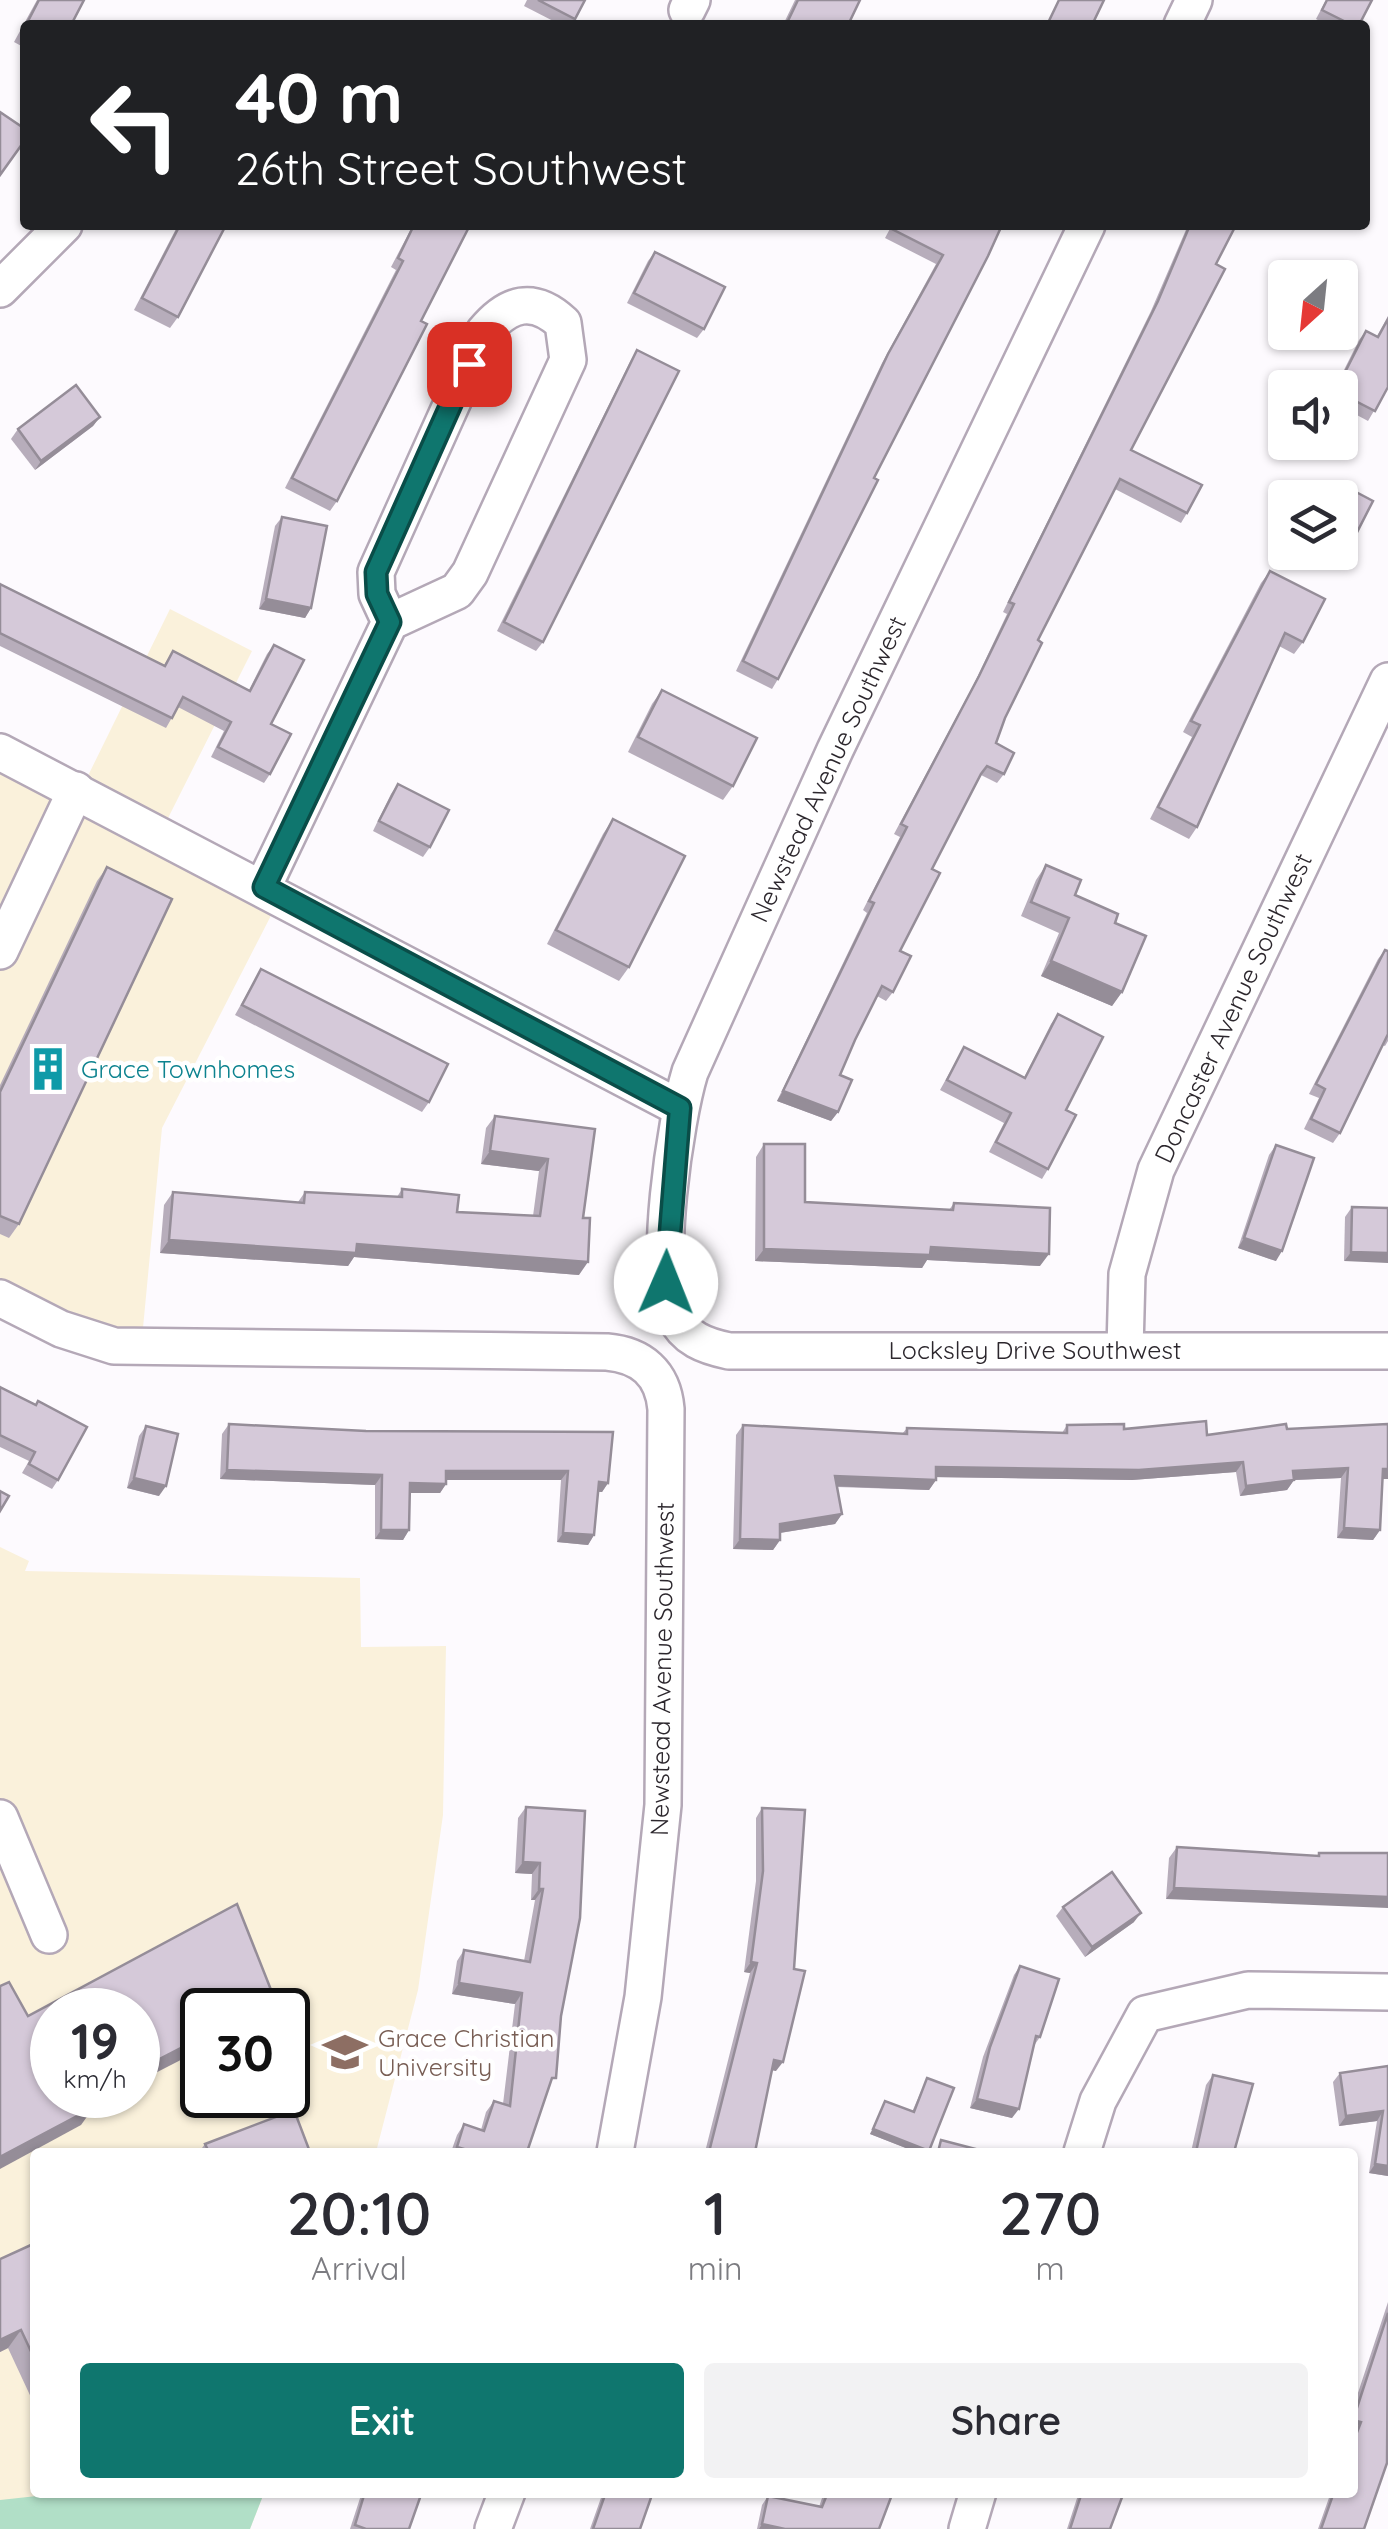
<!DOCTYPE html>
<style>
body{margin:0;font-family:Quicksand,sans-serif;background:#f2f2f3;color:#2b2b33;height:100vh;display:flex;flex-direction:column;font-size:38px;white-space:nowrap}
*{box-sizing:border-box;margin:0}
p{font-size:32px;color:#7c7c81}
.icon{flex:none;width:55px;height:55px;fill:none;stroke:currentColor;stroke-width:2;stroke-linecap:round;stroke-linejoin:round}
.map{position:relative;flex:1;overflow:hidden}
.side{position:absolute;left:30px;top:2148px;width:1328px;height:350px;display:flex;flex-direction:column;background:#fff;border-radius:10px;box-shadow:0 2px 8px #0004}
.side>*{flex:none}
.banner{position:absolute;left:20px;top:20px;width:1350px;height:210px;border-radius:10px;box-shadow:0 2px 8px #0004;background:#202124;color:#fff;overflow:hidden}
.needle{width:65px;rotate:207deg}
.controls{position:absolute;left:1268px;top:260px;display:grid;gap:20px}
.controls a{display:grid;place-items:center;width:90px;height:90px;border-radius:10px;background:#fff;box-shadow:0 2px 8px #0004;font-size:50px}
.speed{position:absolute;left:30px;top:1988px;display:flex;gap:20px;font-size:50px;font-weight:700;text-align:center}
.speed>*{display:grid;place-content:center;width:130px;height:130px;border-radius:50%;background:#fff;box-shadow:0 2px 8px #0004;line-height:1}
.speed small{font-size:25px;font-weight:400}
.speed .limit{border:5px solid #111;border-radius:15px;background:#fff;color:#111}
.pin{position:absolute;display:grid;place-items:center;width:85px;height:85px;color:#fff;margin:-42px;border-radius:20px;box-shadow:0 5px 15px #0006}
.me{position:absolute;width:110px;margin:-55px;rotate:1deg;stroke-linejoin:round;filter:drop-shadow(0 0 8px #0008)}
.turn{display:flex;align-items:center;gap:35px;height:210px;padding:0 50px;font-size:45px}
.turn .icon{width:130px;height:130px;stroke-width:2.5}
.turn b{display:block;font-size:70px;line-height:85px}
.eta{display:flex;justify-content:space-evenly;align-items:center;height:170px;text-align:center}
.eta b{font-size:60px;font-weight:600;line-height:70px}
.action{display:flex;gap:20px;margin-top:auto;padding:20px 50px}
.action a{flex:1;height:115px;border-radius:10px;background:#0f766e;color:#fff;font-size:40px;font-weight:600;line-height:115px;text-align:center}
.action a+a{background:#f2f2f3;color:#2b2b33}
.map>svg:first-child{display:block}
</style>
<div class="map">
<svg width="1388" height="2529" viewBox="0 0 1388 2529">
<rect width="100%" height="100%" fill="#fdfafe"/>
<g fill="#faf1db" fill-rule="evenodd">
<polygon points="170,609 252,651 160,834 281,896 162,1128 141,1349 0,1298 0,751 80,792"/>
<path d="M0,1547L29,1561L25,1571L360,1578L361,1647L446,1646L443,1815L418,1990L376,2152H35V2492L264,2493L250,2529H0ZM52,2010H138V2095H52ZM202,2010H288V2095H202Z"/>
</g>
<polygon fill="#b1dfc7" points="74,2492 263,2492 264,2493 250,2529 0,2529 0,2500"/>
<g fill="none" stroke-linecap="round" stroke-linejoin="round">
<g stroke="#b4a8b7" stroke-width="40">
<g id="minor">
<polyline points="687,10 692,0"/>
<polyline points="1182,25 1194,0"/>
<path d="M1087,225L835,750L690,1072C675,1121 653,1270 674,1315C685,1339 705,1346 729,1351H1388"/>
<polyline points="0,289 64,225"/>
<polyline points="0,752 680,1108"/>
<path d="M263,887L390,622L457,591L470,573L568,360L563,323C533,295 508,303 484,332L376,572L377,594L390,622"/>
<polyline points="0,951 76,790"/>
<path d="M0,1298L61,1329L114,1346L607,1352C641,1355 663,1373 666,1409L663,1805L643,1997L615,2152"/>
<polyline points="1125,1349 1127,1274 1156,1170 1388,681"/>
<polyline points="0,1818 49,1935"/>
<polyline points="1082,2152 1098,2101 1145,2014 1248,1990 1388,1992"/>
<polyline points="493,2529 507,2492"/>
<polyline points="967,2529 978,2492"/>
</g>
</g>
<use href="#minor" stroke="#fff" stroke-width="35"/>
</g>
<g fill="#b7adbb">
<polygon points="37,0 84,0 25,25 25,48 14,42"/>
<polygon points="527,0 585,0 571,25 561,25 524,6"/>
<polygon points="795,0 860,0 848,25 783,25"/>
<polygon points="1326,0 1372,0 1359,25 1327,25 1316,19"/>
<polygon points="178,225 226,225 178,317 170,328 134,310"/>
<polygon points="413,225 470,225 421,321 337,501 330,511 285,488 396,270 391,267"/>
<polygon points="892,225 1002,225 874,478 778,679 772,689 736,671 882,363 936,264 885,238"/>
<polygon points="1188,225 1236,225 1216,264 1131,450 1187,513 1181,523 1115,489 1038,640 1005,718 996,743 1004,774 997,783 981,775 932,869 900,951 893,992 886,1001 877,996 855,1040 840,1075 838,1112 831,1121 777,1101 867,913 863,910 900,837 894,834 973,686 1007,614 1003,612 1151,311"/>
<polygon points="655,252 704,329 697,338 627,303 648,261"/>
<polygon points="1388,316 1388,387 1368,421 1340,406 1340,388 1335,388 1359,340 1366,331 1377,336"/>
<polygon points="637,350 543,642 536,651 497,631 631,360"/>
<polygon points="100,417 93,426 35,470 11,439 18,429"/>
<polygon points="1337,482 1352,542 1345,552 1340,549 1340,498 1327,498"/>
<polygon points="282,517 311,608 305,618 259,609 275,526"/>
<polygon points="1270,571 1303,642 1294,654 1279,646 1197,827 1189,839 1150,819 1192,737 1183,732 1261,583"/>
<polygon points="0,584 164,665 173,651 249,690 267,654 274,645 270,774 264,783 211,757 224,731 178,707 166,728 0,646"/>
<polygon points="662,690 733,786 723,800 628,752 652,704"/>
<polygon points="398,784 430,847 423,857 373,831 391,794"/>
<polygon points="613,819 629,967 619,981 547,944 603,834"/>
<polygon points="1046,865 1075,895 1115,923 1122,992 1112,1006 1041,976 1059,933 1021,916 1036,880"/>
<polygon points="107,867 19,1224 9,1238 0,1234 0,1085 97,881"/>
<polygon points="1385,950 1388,951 1388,1041 1385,1046 1382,1045 1340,1133 1333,1143 1304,1129 1319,1098 1309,1094 1378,959"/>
<polygon points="261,969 429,1102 422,1112 235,1015"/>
<polygon points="1058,1014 1066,1110 1048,1169 1042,1179 989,1152 1004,1123 940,1090 964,1047 1024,1078 1051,1024"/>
<polygon points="495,1116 595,1129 583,1218 579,1275 354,1257 348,1266 160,1253 164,1205 173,1192 298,1202 305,1192 397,1197 402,1189 457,1212 533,1216 539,1171 481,1164 486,1128"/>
<polygon points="764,1144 805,1202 949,1210 954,1203 1040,1266 927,1260 922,1268 755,1261 756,1157"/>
<polygon points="1276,1145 1276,1261 1238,1248 1269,1155"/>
<polygon points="1352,1207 1388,1208 1344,1261 1345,1217"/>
<polygon points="0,1387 58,1480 52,1489 22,1473 29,1461 0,1447"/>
<polygon points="229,1424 366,1431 613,1432 608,1483 602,1492 598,1492 594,1535 588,1545 557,1542 561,1480 446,1480 446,1484 440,1493 410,1493 409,1530 403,1540 375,1539 375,1485 220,1479 222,1434"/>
<polygon points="743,1425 902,1434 907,1428 1062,1433 1067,1425 1207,1435 1287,1429 1383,1479 1380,1530 1373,1540 1337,1538 1341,1478 1294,1480 1287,1490 1240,1496 1236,1472 1132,1480 936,1477 936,1480 929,1490 837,1487 842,1514 835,1524 780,1533 780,1540 773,1550 733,1549 736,1435"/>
<polygon points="146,1426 159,1496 127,1488 139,1436"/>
<polygon points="526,1807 585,1811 548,2089 527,2152 451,2152 457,2135 464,2124 481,2130 486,2112 494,2101 503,2104 515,2004 452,1994 457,1961 464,1950 524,1961 535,1900 531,1900 532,1874 515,1873 518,1818"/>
<polygon points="762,1808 776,2071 772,2070 755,2152 705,2152 750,1973 744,1972 756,1881 756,1818"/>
<polygon points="1177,1847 1317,1856 1319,1853 1388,1853 1166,1899 1169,1858"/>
<polygon points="1063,1907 1134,1922 1085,1957 1056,1916"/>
<polygon points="1020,1966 1040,2037 1033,2047 1012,2118 970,2108 983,2057 1014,1975"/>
<polygon points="1388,2066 1388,2176 1369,2173 1377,2121 1339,2126 1333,2082 1340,2073"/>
<polygon points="1213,2075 1234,2152 1191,2152 1206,2085"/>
<polygon points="927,2078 928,2152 916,2152 870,2134 885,2101 912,2112"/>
<polygon points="205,2144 310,2152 199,2152"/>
<polygon points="35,2253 35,2406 8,2348 0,2352 0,2259"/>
<polygon points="1388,2302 1388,2461 1364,2529 1318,2529 1331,2492 1352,2492 1352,2437 1354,2432 1352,2431 1352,2411"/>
<polygon points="362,2492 422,2492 409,2529 350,2529"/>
<polygon points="603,2492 653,2492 640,2529 590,2529"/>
<polygon points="824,2492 893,2492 879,2529 757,2529 762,2505 768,2496 819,2507"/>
<polygon points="1079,2492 1124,2492 1110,2529 1067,2529"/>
</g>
<g fill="#958d98">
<polygon points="100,417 93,426 35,470 41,461"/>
<polygon points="266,599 311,608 305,618 259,609"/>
<polygon points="1051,961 1122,992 1112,1006 1041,976"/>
<polygon points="783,1091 838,1112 831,1121 777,1101"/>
<polygon points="490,1151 548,1159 539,1171 481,1164"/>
<polygon points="1244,1238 1282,1251 1276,1261 1238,1248"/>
<polygon points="169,1240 357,1244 588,1262 579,1275 354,1257 348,1266 160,1253"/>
<polygon points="931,1247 1049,1254 1040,1266 927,1260 922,1268 755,1261 764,1249"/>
<polygon points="1351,1252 1388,1253 1388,1263 1344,1261"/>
<polygon points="1243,1462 1236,1472 1132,1480 929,1477 936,1467"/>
<polygon points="1348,1468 1341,1478 1294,1480 1287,1490 1240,1496 1246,1486 1293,1471"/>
<polygon points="1383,1469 1388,1469 1388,1479 1376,1479"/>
<polygon points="227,1470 382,1475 375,1485 220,1479"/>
<polygon points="446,1471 568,1471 561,1480 440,1480"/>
<polygon points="835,1476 936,1480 929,1490 828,1486"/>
<polygon points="134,1478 166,1486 159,1496 127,1488"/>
<polygon points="599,1482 608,1483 602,1492 592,1491"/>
<polygon points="410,1483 446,1484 440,1493 403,1493"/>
<polygon points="842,1514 835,1524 773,1534 780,1524"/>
<polygon points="1344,1528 1380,1530 1373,1540 1337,1538"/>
<polygon points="381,1530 409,1530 403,1540 375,1539"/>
<polygon points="563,1533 594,1535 588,1545 557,1542"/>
<polygon points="740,1539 780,1540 773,1550 733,1549"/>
<polygon points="523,1862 540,1863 532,1874 515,1873"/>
<polygon points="1174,1888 1388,1897 1388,1908 1166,1899"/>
<polygon points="539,1889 543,1889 535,1900 531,1900"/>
<polygon points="1141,1913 1134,1922 1085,1957 1092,1947"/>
<polygon points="751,1962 757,1963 750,1973 744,1972"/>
<polygon points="459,1983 522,1993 515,2004 452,1994"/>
<polygon points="275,2000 268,2010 256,2010"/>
<polygon points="202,2037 202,2049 138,2082 138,2070"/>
<polygon points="774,2060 783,2062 776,2071 767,2069"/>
<polygon points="88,2095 112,2095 75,2114"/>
<polygon points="977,2099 1019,2109 1012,2118 970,2108"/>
<polygon points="94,2107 81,2125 0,2169 0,2157"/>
<polygon points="1383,2111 1377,2121 1339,2126 1346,2116"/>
<polygon points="873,2129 929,2151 916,2152 870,2134"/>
<polygon points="457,2147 474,2152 453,2152"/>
<polygon points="1375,2164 1388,2166 1388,2176 1369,2173"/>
<polygon points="21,2330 8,2348 0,2352 0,2340"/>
<polygon points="1353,2420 1361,2422 1354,2432 1352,2431"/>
<polygon points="762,2524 785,2529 759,2529"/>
</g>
<g fill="#d5c9d9" stroke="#958d98" stroke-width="2.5">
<polygon points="39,0 84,0 71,25 26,25"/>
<polygon points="538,0 585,0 575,19"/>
<polygon points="798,0 860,0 848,25 786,25"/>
<polygon points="1059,0 1104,0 1092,25 1047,25"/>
<polygon points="1327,0 1372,0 1359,25 1352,25 1322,10"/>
<polygon points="0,112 25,129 25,140 0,175"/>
<polygon points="180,225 226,225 178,317 142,298"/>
<polygon points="414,225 470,225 421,321 427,324 337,501 292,478 403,261 398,258"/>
<polygon points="893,225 1002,225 988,256 874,478 878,480 778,679 743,661 888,354 943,255 892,229"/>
<polygon points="1190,225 1236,225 1216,264 1225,269 1131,450 1202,485 1187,513 1120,479 1038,640 1042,643 1005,718 996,743 1014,753 1004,774 987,766 981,774 932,869 940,873 900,951 911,956 893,992 882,986 855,1040 840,1075 852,1080 838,1112 783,1091 874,903 869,901 907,827 901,824 979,676 1014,604 1009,602 1158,301"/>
<polygon points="655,252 725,287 704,329 634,293"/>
<polygon points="1388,319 1388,387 1375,411 1340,393 1340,388 1337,388 1366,331 1378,337"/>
<polygon points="637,350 679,371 543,642 504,622"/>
<polygon points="76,385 100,417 41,461 18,429"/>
<polygon points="1337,482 1373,501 1352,542 1340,536 1340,498 1329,498"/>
<polygon points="282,517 327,526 311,608 266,599"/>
<polygon points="1270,571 1325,599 1303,642 1285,633 1197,827 1158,807 1200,725 1191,721"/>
<polygon points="0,584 165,666 173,651 250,691 274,645 304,660 271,724 291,734 270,774 218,747 231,722 183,697 172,718 0,633"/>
<polygon points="662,690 757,738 733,786 638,737"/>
<polygon points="398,784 449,810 430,847 379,821"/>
<polygon points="613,819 685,856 629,967 556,930"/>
<polygon points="1046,865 1081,880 1075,895 1118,914 1115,923 1146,936 1122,992 1051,961 1069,918 1031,902"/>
<polygon points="107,867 172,899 19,1224 0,1216 0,1092"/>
<polygon points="1385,950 1388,951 1388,1034 1340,1133 1311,1119 1325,1089 1316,1084"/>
<polygon points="261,969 448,1064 429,1102 242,1005"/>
<polygon points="1058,1014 1103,1037 1066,1110 1076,1115 1048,1169 996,1142 1011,1113 947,1080 964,1047 1025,1078"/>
<polygon points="495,1116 595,1129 583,1218 590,1218 588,1262 357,1244 356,1253 169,1240 173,1192 304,1203 305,1192 402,1197 402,1189 459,1195 457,1212 540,1216 548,1159 490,1151"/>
<polygon points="764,1144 805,1144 805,1202 953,1210 954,1203 1050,1208 1049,1254 931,1247 930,1255 764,1249"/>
<polygon points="1276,1145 1314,1158 1282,1251 1244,1238"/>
<polygon points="1352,1207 1388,1208 1388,1253 1351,1252"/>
<polygon points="0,1387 36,1405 38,1401 87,1427 58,1480 29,1464 35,1452 0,1435"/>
<polygon points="1206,1421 1207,1435 1286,1424 1287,1429 1388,1424 1388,1469 1383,1469 1380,1530 1344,1528 1348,1468 1293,1471 1294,1480 1246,1486 1243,1462 1139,1470 936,1467 936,1480 835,1476 842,1514 780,1524 780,1540 740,1539 743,1425 907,1434 907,1428 1067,1433 1067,1425 1124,1424 1124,1429"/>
<polygon points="229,1424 366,1431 613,1432 608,1483 599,1482 594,1535 563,1533 568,1471 446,1471 446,1484 410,1483 409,1530 381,1530 382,1475 227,1470"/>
<polygon points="146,1426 178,1434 166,1486 134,1478"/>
<polygon points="0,1491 9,1496 0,1511"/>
<polygon points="526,1807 585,1811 580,1918 561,2016 556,2078 552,2078 527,2152 474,2152 457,2147 464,2124 484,2131 494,2101 510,2106 522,1993 459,1983 464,1950 530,1962 543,1889 539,1889 540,1863 523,1862"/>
<polygon points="762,1808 805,1810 794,1969 805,1971 783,2062 774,2060 755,2152 709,2152 757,1963 751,1962 763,1871"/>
<polygon points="1177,1847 1319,1856 1319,1853 1388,1853 1388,1897 1174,1888"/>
<polygon points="1112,1872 1141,1913 1092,1947 1063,1907"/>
<polygon points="237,1904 275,2000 256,2010 202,2010 202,2037 138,2070 138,2010 52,2010 52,2095 88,2095 94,2107 0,2157 0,1986 9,1982 28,2016"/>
<polygon points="1020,1966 1059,1979 1040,2037 1036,2036 1019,2109 977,2099 990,2047"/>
<polygon points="1388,2066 1388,2166 1375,2164 1383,2111 1346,2116 1340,2073"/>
<polygon points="1213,2075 1253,2084 1234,2152 1196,2152"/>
<polygon points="927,2078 954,2088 929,2151 873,2129 885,2101 914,2112"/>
<polygon points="294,2110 310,2152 209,2152 205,2144"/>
<polygon points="941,2140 987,2152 938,2152"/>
<polygon points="31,2245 35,2253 35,2360 21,2330 0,2340 0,2259"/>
<polygon points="1388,2313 1387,2463 1364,2529 1321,2529 1334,2492 1352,2492 1352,2445 1361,2422 1353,2420"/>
<polygon points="365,2492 422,2492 409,2529 366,2529 355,2525"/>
<polygon points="606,2492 653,2492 640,2529 593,2529"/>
<polygon points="828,2492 893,2492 879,2529 785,2529 762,2524 768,2496 822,2507"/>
<polygon points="1082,2492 1124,2492 1110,2529 1070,2529"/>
</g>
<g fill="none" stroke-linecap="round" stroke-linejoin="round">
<g stroke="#0a4d48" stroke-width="25">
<polyline id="route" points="469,364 376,572 377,594 390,622 264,887 680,1108 666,1283"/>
</g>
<use href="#route" stroke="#0f766e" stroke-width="18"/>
</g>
<defs>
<g id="building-bare" transform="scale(3.45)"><path d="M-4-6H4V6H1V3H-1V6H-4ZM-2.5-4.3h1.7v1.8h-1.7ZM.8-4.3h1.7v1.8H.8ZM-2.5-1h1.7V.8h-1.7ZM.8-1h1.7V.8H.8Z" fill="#0f9aa8" stroke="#fff" stroke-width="2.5" paint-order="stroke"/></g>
<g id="university-bare" transform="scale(3.45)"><path d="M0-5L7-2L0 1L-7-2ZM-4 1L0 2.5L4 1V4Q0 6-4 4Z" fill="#8d6e63" stroke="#fff" stroke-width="2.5" paint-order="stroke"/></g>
</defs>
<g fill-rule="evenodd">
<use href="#building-bare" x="48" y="1069"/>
<use href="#university-bare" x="345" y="2052"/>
</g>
<g text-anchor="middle" stroke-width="9" stroke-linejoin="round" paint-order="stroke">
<g font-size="25" fill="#2c272d" stroke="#fff">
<text transform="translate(828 769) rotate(-65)" y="9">Newstead Avenue Southwest</text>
<text transform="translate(1233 1008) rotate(-65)" y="9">Doncaster Avenue Southwest</text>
<text x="1035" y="1359">Locksley Drive Southwest</text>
<text transform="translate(662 1669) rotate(-89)" y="9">Newstead Avenue Southwest</text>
</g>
<g font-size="25" fill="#0d838f" stroke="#fff" text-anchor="start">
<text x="81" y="1078">Grace Townhomes</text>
</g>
<g font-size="25" fill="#785e54" stroke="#fff" text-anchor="start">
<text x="378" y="2047">Grace Christian<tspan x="378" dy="29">University</tspan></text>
</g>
</g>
</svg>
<div class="controls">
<a><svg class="needle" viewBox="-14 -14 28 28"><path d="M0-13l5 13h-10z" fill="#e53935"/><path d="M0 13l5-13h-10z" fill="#7c7c81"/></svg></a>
<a><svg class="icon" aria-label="sound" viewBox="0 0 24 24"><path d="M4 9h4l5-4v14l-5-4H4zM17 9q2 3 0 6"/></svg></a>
<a><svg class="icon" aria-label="layers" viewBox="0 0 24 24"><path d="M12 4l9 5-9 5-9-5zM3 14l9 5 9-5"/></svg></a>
</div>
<div class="speed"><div>19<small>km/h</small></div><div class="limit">30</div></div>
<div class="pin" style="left:469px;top:364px;background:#d93025"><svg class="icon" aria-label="arrive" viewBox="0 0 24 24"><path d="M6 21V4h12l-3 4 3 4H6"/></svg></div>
<svg class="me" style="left:666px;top:1283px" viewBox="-20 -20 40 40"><circle r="19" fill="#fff"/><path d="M0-13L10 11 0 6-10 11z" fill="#0f766e"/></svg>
<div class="banner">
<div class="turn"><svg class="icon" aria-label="left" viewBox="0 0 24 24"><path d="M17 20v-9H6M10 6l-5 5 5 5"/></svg><div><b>40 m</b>26th Street Southwest</div></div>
</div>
<section class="side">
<div class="eta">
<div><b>20:10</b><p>Arrival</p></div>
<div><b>1</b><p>min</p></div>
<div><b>270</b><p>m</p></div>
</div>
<div class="action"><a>Exit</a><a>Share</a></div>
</section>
</div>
